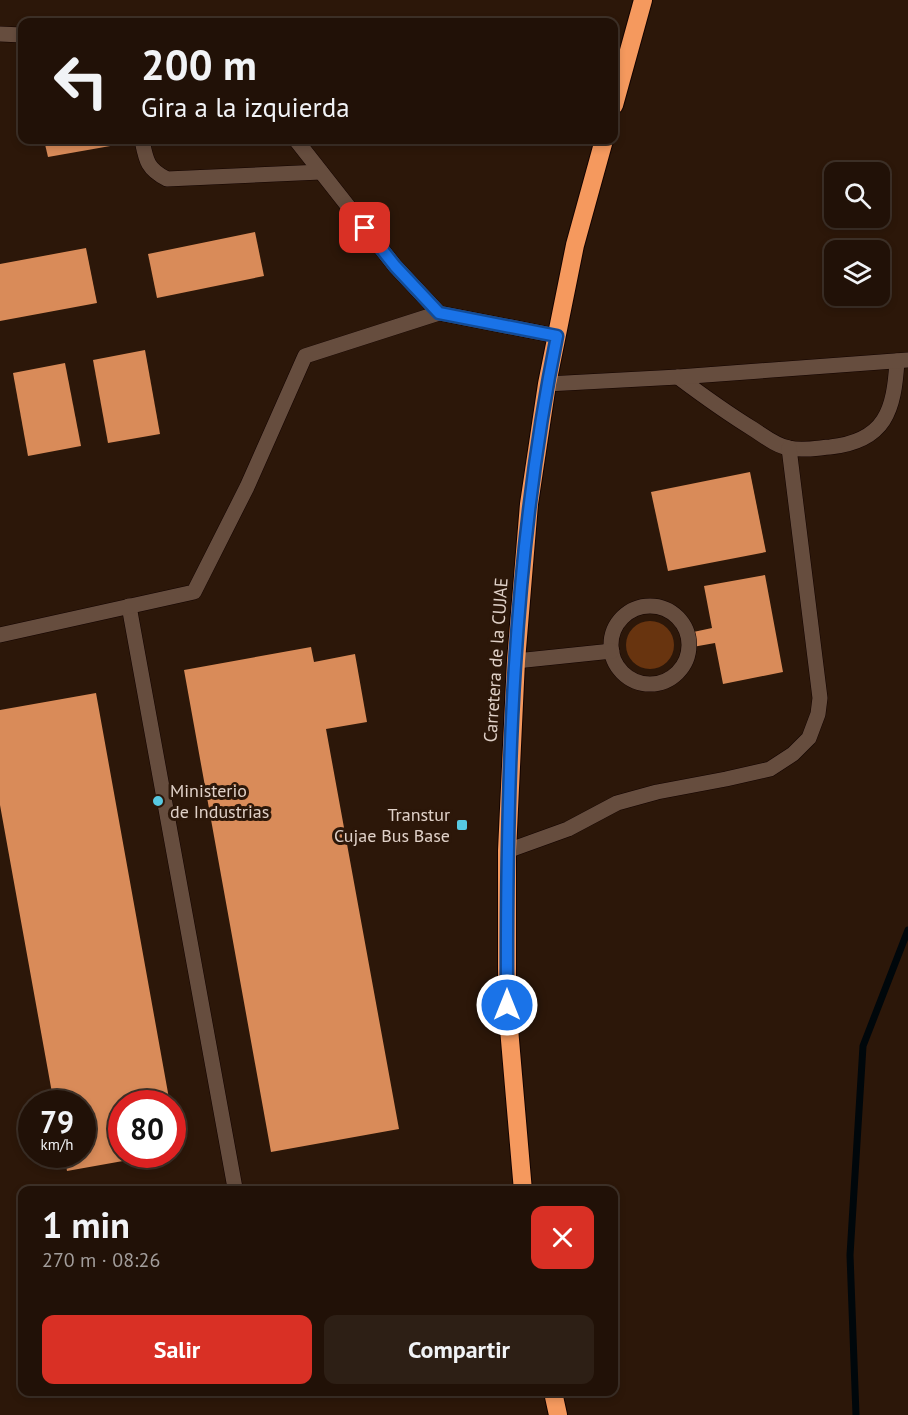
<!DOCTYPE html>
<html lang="es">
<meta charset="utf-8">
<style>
body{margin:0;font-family:"PT Sans",sans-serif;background:#2d1f15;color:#f1f3f6;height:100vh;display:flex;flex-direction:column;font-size:22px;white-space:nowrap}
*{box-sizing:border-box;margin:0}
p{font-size:20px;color:#a29d9b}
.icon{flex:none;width:33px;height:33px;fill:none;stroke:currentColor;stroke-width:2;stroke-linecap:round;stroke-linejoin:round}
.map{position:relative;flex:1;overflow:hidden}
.side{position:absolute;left:18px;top:1186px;width:600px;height:210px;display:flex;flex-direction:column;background:#211107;border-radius:12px;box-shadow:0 3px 9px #0003,0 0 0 2px #3e3128}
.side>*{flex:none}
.hud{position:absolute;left:18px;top:18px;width:600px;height:126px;border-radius:12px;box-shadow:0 3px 9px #0003,0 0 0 2px #3e3128;background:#211107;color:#f1f3f6;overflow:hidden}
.buttons{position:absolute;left:824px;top:162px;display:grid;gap:12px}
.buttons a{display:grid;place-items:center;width:66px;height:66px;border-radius:12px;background:#211107;box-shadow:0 3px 9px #0003,0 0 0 2px #3e3128;font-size:30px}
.speed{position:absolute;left:18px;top:1090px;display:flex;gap:12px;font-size:30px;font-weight:700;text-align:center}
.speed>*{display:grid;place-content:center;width:78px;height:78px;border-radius:50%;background:#211107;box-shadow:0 3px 9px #0003,0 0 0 2px #3e3128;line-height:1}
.speed small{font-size:15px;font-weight:400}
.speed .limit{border:9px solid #d22;background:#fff;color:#111}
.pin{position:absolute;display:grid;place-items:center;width:51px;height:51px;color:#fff;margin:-26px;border-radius:12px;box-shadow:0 3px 9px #0006}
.me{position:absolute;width:66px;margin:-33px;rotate:0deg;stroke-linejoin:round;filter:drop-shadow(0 0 4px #0008)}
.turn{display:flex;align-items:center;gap:21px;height:126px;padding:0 24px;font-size:27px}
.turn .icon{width:78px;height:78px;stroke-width:2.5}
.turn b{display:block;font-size:42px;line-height:51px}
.round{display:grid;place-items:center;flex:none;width:63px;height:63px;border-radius:12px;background:#2d1f15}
.overview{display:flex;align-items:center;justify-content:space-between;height:102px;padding:0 24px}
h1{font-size:36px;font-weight:700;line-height:45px}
.button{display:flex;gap:12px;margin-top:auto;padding:12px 24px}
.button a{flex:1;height:69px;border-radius:12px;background:#d93025;color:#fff;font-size:24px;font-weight:700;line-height:69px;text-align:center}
.button a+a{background:#2d1f15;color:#f1f3f6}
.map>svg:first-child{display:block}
</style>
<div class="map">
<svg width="908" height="1415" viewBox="0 0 908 1415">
<rect width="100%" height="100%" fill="#2c1709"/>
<circle fill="#68340f" cx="650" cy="645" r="24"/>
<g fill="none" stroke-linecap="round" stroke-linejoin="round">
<polyline stroke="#00070b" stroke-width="7" points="856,1415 850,1255 863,1046 908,930"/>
</g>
<g fill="#d98b59">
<polygon points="44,140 115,140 116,145 48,157"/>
<polygon points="255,232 264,276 157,298 148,254"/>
<polygon points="86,248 97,303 0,321 0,264"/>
<polygon points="145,350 160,434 108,443 93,360"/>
<polygon points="65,363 81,446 28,456 13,373"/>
<polygon points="750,472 766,552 668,571 651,492"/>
<polygon points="765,575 783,672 723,684 715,643 687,648 684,634 712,628 704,586"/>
<polygon points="311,647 314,662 355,654 367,722 326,729 399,1129 271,1152 184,670"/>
<polygon points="96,693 170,1104 122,1104 122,1155 151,1156 67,1171 64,1155 82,1155 82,1104 54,1104 0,805 0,710"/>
<polygon points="172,1122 179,1151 172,1152"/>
</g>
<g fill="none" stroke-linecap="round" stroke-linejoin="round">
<g stroke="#130300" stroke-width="16">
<g id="minor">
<polyline points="0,34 22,35"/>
<path d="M142,140C146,160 147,169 167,179L321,172"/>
<polyline points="296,140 395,266 439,313"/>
<path d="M678,377C702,395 727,413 753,429C764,436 776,446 789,448C802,451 817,448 830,447C886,441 894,410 897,361"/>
<polyline points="547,384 678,377 908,360"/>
<polyline points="129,606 235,1188"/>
<circle cx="650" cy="645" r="39"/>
<polyline points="0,635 194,592 247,487 305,356 439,313 557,336"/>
<polyline points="516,661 612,651"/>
<polyline points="507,851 568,829 617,803 657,792 726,779 770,769 793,754 809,738 818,714 820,698 789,448"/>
</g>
</g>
<g stroke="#130300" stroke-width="20">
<g id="highway">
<polyline points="614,105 643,0"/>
<polyline points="523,1191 507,1005 507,851 516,661 529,504 547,384 575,245 604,140"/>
<polyline points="553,1392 558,1415"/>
</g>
</g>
<use href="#minor" stroke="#664d3e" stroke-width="15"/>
<use href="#highway" stroke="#f5995e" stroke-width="18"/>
</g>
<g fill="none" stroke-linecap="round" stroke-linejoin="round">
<g stroke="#114b97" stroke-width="15">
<path id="route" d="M365,228L395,266L439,313L557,336C512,555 506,782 507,1005"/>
</g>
<use href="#route" stroke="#1a73e8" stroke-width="10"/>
</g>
<g fill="#57c9e2" stroke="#2c1709" stroke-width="2">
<circle cx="158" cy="801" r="6"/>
<rect x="456" y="819" width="12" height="12" rx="3"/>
</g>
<g text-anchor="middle" stroke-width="6" stroke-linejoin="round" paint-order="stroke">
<g font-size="18" fill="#e0d1c8" stroke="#2c1709">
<text transform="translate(496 660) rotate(-86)" y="6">Carretera de la CUJAE</text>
</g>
<g font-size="18" fill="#e0d1c8" stroke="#2c1709" text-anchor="start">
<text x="170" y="797">Ministerio<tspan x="170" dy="21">de Industrias</tspan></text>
<text x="450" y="821" text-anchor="end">Transtur<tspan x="450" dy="21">Cujae Bus Base</tspan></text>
</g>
</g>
</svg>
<div class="buttons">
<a><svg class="icon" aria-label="search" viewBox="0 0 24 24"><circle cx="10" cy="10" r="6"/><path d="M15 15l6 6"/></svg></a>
<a><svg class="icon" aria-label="layers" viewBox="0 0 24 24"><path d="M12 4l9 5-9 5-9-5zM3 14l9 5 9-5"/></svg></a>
</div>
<div class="speed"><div>79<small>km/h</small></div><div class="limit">80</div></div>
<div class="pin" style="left:365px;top:228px;background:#d93025"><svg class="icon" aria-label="arrive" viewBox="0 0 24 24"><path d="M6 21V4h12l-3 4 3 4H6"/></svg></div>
<svg class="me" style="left:507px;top:1005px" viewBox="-20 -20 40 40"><circle r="17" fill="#1a73e8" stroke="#fff" stroke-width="3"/><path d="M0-11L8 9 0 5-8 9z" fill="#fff"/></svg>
<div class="hud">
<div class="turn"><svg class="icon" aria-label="left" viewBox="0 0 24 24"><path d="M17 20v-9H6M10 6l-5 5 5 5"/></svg><div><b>200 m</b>Gira a la izquierda</div></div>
</div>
<section class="side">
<div class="overview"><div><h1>1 min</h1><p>270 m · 08:26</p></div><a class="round" style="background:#d93025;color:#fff"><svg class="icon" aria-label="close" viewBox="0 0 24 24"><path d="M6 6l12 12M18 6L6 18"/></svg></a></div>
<div class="button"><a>Salir</a><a>Compartir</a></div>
</section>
</div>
